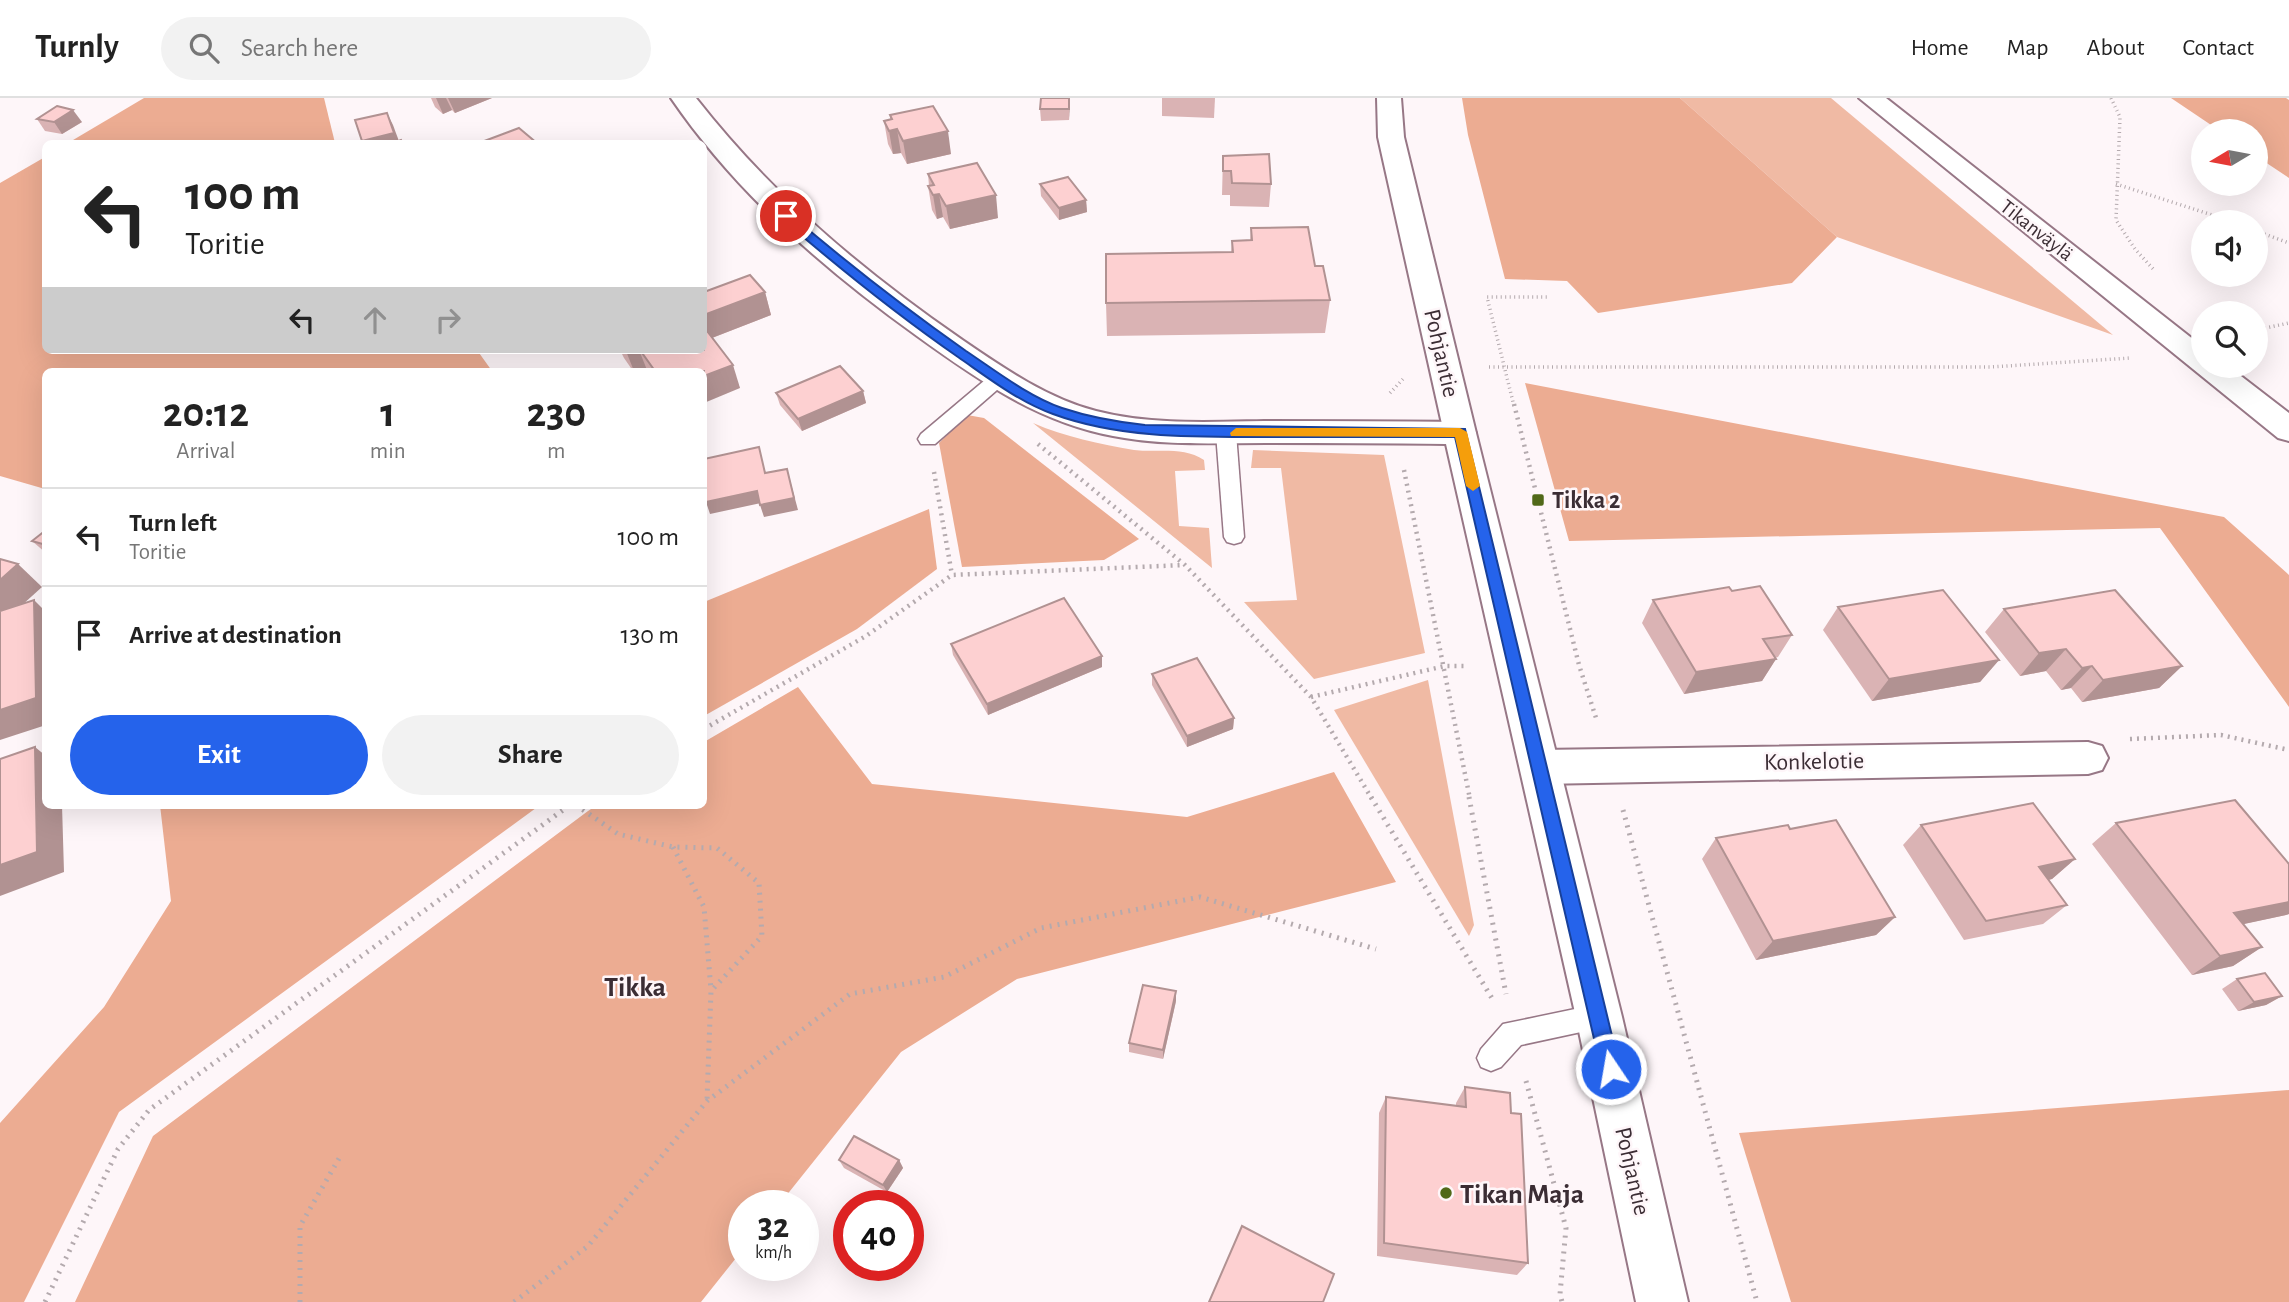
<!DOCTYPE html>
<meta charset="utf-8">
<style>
body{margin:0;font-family:"Alegreya Sans",sans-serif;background:#f2f2f2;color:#222;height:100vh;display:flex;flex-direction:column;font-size:26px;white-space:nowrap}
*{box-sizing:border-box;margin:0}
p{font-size:23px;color:#767676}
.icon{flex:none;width:38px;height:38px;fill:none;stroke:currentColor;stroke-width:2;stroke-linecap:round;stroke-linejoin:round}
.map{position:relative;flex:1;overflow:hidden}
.side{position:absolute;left:42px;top:270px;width:665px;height:441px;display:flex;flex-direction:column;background:#fff;border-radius:10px;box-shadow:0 7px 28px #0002}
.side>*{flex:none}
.top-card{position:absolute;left:42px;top:42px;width:665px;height:214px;border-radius:10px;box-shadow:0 7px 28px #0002;background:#fff;color:#222;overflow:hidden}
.needle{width:46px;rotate:260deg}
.fabs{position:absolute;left:2191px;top:21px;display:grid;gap:14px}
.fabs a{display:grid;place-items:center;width:77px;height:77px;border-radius:50%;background:#fff;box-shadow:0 7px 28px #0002;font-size:35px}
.speed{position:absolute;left:728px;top:1092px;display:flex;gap:14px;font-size:35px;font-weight:700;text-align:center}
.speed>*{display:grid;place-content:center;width:91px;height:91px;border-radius:50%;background:#fff;box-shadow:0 7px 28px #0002;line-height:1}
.speed small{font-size:18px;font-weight:400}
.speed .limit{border:10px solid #d22;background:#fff;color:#111}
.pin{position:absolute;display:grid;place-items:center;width:60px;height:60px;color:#fff;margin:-30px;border:4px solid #fff;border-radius:50%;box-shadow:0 2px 7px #0007}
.me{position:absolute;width:77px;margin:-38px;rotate:348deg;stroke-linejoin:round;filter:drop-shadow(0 0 5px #0008)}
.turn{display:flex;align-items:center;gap:24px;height:147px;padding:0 28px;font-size:32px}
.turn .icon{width:91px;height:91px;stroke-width:2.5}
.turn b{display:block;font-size:49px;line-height:60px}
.lanes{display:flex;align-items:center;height:66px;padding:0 28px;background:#0003;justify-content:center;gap:35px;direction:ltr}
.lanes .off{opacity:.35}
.eta{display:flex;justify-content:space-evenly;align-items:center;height:119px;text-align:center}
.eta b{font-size:42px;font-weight:700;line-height:49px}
.button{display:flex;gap:14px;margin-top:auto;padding:14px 28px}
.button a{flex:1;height:80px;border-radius:42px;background:#2563eb;color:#fff;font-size:28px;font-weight:700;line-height:80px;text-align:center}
.button a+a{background:#f2f2f2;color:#222}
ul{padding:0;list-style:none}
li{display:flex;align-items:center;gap:21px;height:98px;padding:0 28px;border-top:2px solid #e0e0e0}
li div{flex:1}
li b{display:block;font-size:26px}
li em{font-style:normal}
header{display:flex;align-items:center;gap:42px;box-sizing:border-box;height:98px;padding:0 35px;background:#fff;border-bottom:2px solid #e0e0e0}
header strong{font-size:33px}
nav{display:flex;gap:38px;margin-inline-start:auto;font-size:24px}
.search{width:490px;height:63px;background:#f2f2f2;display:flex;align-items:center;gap:18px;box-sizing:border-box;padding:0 24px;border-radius:38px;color:#767676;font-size:26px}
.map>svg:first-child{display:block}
</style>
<header>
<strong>Turnly</strong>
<div class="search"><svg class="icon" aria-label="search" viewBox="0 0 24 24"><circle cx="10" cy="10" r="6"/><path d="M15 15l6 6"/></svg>Search here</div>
<nav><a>Home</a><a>Map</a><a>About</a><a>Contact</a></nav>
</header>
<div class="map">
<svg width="2289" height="1204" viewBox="0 0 2289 1204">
<rect width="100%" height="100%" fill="#fef6f9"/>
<g fill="#f0baa4">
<polygon points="1680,0 1831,0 2113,237 1837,139"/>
<path d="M1033,325C1065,339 1100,346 1134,352C1158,355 1183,348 1204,362L1205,372L1175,373L1179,428L1209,430L1212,470Z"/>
<polygon points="1253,352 1384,357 1425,555 1314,581 1244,504 1297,502 1281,370 1251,370"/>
<polygon points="1428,582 1474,827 1469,838 1334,612"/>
</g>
<g fill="#ecac92">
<polygon points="144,0 324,0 335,45 68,45"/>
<polygon points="1462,0 1680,0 1837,139 1792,185 1598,215 1567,183 1505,181 1468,37"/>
<polygon points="2171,0 2286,0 2289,2 2289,80 2256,58 2256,33 2220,33"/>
<polygon points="45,59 46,252 477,252 492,273 46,273 45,391 0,378 0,85"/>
<polygon points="1525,285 2224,419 2289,477 2289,609 2160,430 1569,443"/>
<polygon points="967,317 984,320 1139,441 1104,462 962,469 939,345"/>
<polygon points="929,411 937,471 857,531 704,618 704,504"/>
<polygon points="798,589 872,686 1187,719 1334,674 1396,784 1017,881 901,954 778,1108 744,1108 744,1150 701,1204 75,1204 153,1038 588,713 597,707 704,707 704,644"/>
<polygon points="160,707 528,707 536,710 119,1014 24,1204 0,1204 0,1025 104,909 171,803"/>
<polygon points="2289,992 2289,1204 1791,1204 1739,1035"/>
</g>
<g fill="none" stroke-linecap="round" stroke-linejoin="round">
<g stroke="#977786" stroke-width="3">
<g id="lane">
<polygon points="998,275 1007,281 1005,285 935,346 921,346 918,341 921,336 991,277"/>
<polygon points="1226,329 1233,330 1236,335 1244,439 1241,444 1234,446 1227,444 1224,439 1216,335 1219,330"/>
<polygon points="1599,906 1609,910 1613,919 1609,928 1521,947 1501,969 1491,973 1481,969 1477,960 1481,951 1503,926"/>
</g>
</g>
<g stroke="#977786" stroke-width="4">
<g id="street">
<polygon points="1377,0 1401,0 1404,39 1476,335 1471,343 1460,346 1449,343 1444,335 1378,39"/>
<polygon points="2088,644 2102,648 2108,660 2102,672 2088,676 1540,686 1526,681 1520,669 1526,657 1540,652"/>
</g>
</g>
<g stroke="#977786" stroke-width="4">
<g id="secondary">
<path d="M671,0H696C771,96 861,172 961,241C1002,269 1046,300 1096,313C1150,327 1208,324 1264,323C1329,323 1395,323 1460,324L1471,327L1476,335L1622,919L1688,1204H1636L1576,919L1446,346C1386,345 1326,345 1266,345C1215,345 1163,348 1113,338C1038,324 978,282 917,238C824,171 736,95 671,0Z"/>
<polygon points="1859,0 1886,0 2203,249 2203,268 2228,268 2289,315 2289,343 2278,340"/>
</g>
</g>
<g stroke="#b4aaae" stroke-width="3.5" stroke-dasharray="1 3.5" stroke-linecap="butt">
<polyline points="2111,0 2120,19 2116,122 2135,151 2155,173"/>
<polyline points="2116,86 2234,124"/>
<polyline points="2256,133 2289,145"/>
<polyline points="2256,232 2289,225"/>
<polyline points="1489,269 1991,269 2130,260"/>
<polyline points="1390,295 1403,281"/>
<polyline points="1514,308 1487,199 1547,199"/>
</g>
<g stroke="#b4aaae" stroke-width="4.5" stroke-dasharray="2 5" stroke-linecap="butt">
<polyline points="1514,306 1579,567 1597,623"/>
<polyline points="1038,346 1185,467 1311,599 1372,701"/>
<polyline points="1404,372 1470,701"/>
<polyline points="934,374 952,477"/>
<polyline points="1311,599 1445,568 1467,568"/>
<polyline points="704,631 866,538 952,477 1184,467"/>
<polyline points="2130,641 2221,637 2289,652"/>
</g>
<g stroke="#b4aaae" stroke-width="5" stroke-dasharray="2 6" stroke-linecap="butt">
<polyline points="1371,699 1493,902"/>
<polyline points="1469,699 1506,896"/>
<polyline points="576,707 618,736 673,749 717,750 759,785 762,838 711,893 707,1002"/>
<polyline points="1623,712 1757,1204"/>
<polyline points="673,749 704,809 711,892"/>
<polyline points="1526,983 1566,1130 1560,1196 1562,1204"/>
<polyline points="45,1204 118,1051 149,1012 570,707"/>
<polyline points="300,1204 300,1128 341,1057"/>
<polyline points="514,1204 588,1148 707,1003 850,896 944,879 1041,830 1200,799 1376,851"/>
</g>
<use href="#lane" fill="#fff" fill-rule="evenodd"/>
<use href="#street" fill="#fff" fill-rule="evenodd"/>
<use href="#secondary" fill="#fff" fill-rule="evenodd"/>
</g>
<g fill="#dab3b4">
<polygon points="431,0 492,0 455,15 452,12 443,16 435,9"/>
<polygon points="1070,0 1069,22 1041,23 1040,11"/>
<polygon points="1162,0 1215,0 1214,20 1162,18"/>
<polygon points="890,17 951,56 907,66 901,55 893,56 888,46 884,23 890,22"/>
<polygon points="37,21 82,24 62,36 45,33"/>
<polygon points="1223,58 1271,86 1269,109 1230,108 1230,97 1222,97"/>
<polygon points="928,76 998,120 950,131 943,119 937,121 932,112 928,88 929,88"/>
<polygon points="1040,86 1086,102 1087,114 1059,122 1041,98"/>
<polygon points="1251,130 1315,168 1330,202 1325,235 1107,238 1106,205 1231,154 1232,143 1250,143"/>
<polygon points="704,194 765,194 771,217 712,240 740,290 704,273 633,273 624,260 620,252 704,252"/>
<polygon points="863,293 866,305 802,333 780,307 776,295"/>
<polygon points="46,432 46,455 32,443"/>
<polygon points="1732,493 1792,537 1778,559 1775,560 1776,561 1762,583 1684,596 1642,525 1653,502"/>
<polygon points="1838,509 1999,562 1980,584 1872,603 1823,532"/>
<polygon points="2004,511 2182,568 2159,590 2082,604 2071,590 2061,592 2046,573 2020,578 1985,534"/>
<polygon points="951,546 1102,558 1102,569 988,617 953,557"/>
<polygon points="1152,576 1234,620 1233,631 1187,649 1152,587"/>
<polygon points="2116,725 2289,766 2289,816 2286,817 2243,826 2262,849 2233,868 2192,877 2092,746"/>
<polygon points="1921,727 2075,761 2052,781 2049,782 2067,807 2043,826 1964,842 1903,747"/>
<polygon points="1790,731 1895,819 1876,837 1756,862 1702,761 1716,740"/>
<polygon points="2237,881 2282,898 2266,907 2238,913 2222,891"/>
<polygon points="1176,903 1163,961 1129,954 1129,945"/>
<polygon points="1465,989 1511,1015 1528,1165 1517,1177 1377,1158 1379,1015 1386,999 1456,1008 1456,1005"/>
<polygon points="839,1062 899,1062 903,1070 887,1094 844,1070"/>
</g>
<g fill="#b19292">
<polygon points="436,0 446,0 452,12 443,16"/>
<polygon points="448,0 492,0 455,15"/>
<polygon points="1069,0 1070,0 1069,22"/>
<polygon points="73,12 82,24 62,36 54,24"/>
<polygon points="387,15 393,27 400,46 363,46 362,43"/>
<polygon points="897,31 901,55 893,56 889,33"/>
<polygon points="948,33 951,56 907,66 903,43"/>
<polygon points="939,96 943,119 937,121 933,97"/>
<polygon points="996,97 998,120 950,131 946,108"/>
<polygon points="1086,102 1087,114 1059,122 1059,110"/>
<polygon points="765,194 771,217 704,243 704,217"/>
<polygon points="629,252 639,252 647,272 634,273 626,253"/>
<polygon points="733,267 740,290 704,305 704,278"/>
<polygon points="863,293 866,305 802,333 798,321"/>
<polygon points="787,371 798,412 764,419 760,407"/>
<polygon points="757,393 761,405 710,416 706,404"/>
<polygon points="18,466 42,489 0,527 0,482"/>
<polygon points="34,502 46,514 46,627 0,642 0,612"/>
<polygon points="2066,551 2046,573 2020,578 2039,555"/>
<polygon points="1102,558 1102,569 988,617 987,606"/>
<polygon points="1776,561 1762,583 1684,596 1696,574"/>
<polygon points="1999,562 1980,584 1872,603 1889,581"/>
<polygon points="2092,568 2071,590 2061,592 2082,570"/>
<polygon points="2182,568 2159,590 2082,604 2103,582"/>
<polygon points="1234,620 1233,631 1187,649 1187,638"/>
<polygon points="35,649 46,658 46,707 62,707 64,774 0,798 0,767"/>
<polygon points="2075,761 2052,781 2017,788 2039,769"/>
<polygon points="2289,804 2289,816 2286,817 2207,834 2234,815"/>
<polygon points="1895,819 1876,837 1756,862 1773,843"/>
<polygon points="2262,849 2233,868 2192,877 2220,858"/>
<polygon points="1176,893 1176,903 1163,961 1163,952"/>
<polygon points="2282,898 2266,907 2238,913 2254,904"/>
<polygon points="899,1062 903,1070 887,1094 883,1087"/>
</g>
<g fill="#fdd0d1" stroke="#b19292" stroke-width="2">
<polygon points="1041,0 1069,0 1069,11 1040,11"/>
<polygon points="57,8 73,12 54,24 37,21"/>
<polygon points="933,8 948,33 903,43 897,31 889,33 884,23 892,21 890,17"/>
<polygon points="387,15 394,35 362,43 355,22"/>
<polygon points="519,30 538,46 479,45"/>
<polygon points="401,42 403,46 391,46"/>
<polygon points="1269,56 1271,86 1232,85 1231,73 1223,73 1223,58"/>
<polygon points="977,65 996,97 946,108 939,96 933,97 928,88 934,87 928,76"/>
<polygon points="1068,79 1086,102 1059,110 1040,86"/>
<polygon points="1308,129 1315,168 1323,168 1330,202 1106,205 1106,156 1233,154 1232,143 1252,142 1251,130"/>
<polygon points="750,177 765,194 704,217 704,194"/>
<polygon points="704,229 733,267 704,278 704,273 655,273 640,252 704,252"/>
<polygon points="840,268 863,293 798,321 776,295"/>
<polygon points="759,349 765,375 787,371 794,400 760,407 757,393 706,404 704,390 704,361"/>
<polygon points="46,432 46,447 32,443"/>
<polygon points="0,461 18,466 0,482"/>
<polygon points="1760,488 1792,537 1763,541 1776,561 1696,574 1653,502 1729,489 1732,493"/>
<polygon points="1943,492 1999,562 1889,581 1838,509"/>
<polygon points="2115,492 2182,568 2103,582 2092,568 2082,570 2066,551 2039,555 2004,511"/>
<polygon points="1064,500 1102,558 987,606 951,546"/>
<polygon points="34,502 36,600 0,612 0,513"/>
<polygon points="1197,560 1234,620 1187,638 1152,576"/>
<polygon points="35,649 37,754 0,767 0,661"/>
<polygon points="2235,702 2289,766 2289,804 2234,815 2262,849 2220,858 2116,725"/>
<polygon points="2033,705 2075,761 2039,769 2067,807 1986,823 1921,727"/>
<polygon points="1836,722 1895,819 1773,843 1716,740 1788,727 1790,731"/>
<polygon points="2265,875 2282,898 2254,904 2237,881"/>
<polygon points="1143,887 1176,893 1163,952 1129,945"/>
<polygon points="1465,989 1510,995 1511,1015 1521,1016 1528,1165 1384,1145 1386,999 1466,1009"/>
<polygon points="854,1038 899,1062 883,1087 839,1062"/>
<polygon points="1242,1128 1334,1176 1323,1204 1209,1204"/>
</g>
<path fill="#2563eb" stroke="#184099" stroke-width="2" d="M782,116H790C847,165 905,210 966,253C996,273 1028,298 1062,310C1089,319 1117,324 1145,327L1465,331L1620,971L1618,978L1611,981L1604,978L1601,971L1455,339C1393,339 1331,339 1269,339C1197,339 1121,341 1053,316C1019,304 987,279 958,259C896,216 839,170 782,121Z"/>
<polygon fill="#f59e0b" points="1236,330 1460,330 1467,334 1480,388 1473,393 1466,388 1455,339 1231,338 1230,335"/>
<g fill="#516919" stroke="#fef6f9" stroke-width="2.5">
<rect x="1531" y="395" width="14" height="14" rx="3.5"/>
<circle cx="1446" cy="1095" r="7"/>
</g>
<g text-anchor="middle" stroke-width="5" stroke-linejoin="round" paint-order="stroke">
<g font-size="21" fill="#3b2d34" stroke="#fef6f9">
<text transform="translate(2037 132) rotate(38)" y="7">Tikanväylä</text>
</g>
<g font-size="24" fill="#3b2d34" stroke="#fef6f9">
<text transform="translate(1442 255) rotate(77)" y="8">Pohjantie</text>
<text transform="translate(1814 663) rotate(-1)" y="8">Konkelotie</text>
<text transform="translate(1633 1073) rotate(77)" y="8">Pohjantie</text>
</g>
<g font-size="24" font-weight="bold" fill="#3b2d34" stroke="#fef6f9" text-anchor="start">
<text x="1552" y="410">Tikka 2</text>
</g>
<g font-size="28" font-weight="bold" fill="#3b2d34" stroke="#fef6f9">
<text x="635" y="898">Tikka</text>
</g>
<g font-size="28" font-weight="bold" fill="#3b2d34" stroke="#fef6f9" text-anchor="start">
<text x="1460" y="1105">Tikan Maja</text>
</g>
</g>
</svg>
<div class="fabs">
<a><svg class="needle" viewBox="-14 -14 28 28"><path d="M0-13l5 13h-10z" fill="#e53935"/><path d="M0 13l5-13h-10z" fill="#767676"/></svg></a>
<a><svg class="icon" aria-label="sound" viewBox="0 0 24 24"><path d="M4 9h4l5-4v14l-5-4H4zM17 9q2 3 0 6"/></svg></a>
<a><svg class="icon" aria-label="search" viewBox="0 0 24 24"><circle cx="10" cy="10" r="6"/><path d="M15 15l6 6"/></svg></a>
</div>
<div class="speed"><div>32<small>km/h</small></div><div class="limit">40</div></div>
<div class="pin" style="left:786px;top:118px;background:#d93025"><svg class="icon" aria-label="arrive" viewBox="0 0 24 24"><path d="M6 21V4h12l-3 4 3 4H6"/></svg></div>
<svg class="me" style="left:1611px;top:971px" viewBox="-20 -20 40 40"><circle r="17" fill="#2563eb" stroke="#fff" stroke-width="3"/><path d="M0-11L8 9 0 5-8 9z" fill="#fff"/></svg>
<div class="top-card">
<div class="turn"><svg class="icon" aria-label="left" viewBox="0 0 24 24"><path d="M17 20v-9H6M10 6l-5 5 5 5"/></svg><div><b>100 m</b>Toritie</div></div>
<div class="lanes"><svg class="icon" aria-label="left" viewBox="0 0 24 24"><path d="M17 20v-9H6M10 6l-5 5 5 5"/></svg><svg class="icon off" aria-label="ahead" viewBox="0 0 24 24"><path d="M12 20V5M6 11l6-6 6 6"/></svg><svg class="icon off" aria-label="right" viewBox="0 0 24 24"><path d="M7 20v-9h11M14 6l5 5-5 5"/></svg></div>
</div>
<section class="side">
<div class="eta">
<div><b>20:12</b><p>Arrival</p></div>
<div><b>1</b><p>min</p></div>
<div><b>230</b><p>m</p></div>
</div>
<ul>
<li><svg class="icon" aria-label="left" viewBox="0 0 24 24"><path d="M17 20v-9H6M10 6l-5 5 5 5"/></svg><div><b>Turn left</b><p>Toritie</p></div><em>100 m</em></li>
<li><svg class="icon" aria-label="arrive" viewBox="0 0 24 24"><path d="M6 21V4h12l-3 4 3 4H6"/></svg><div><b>Arrive at destination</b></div><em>130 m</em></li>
</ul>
<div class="button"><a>Exit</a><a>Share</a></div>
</section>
</div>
